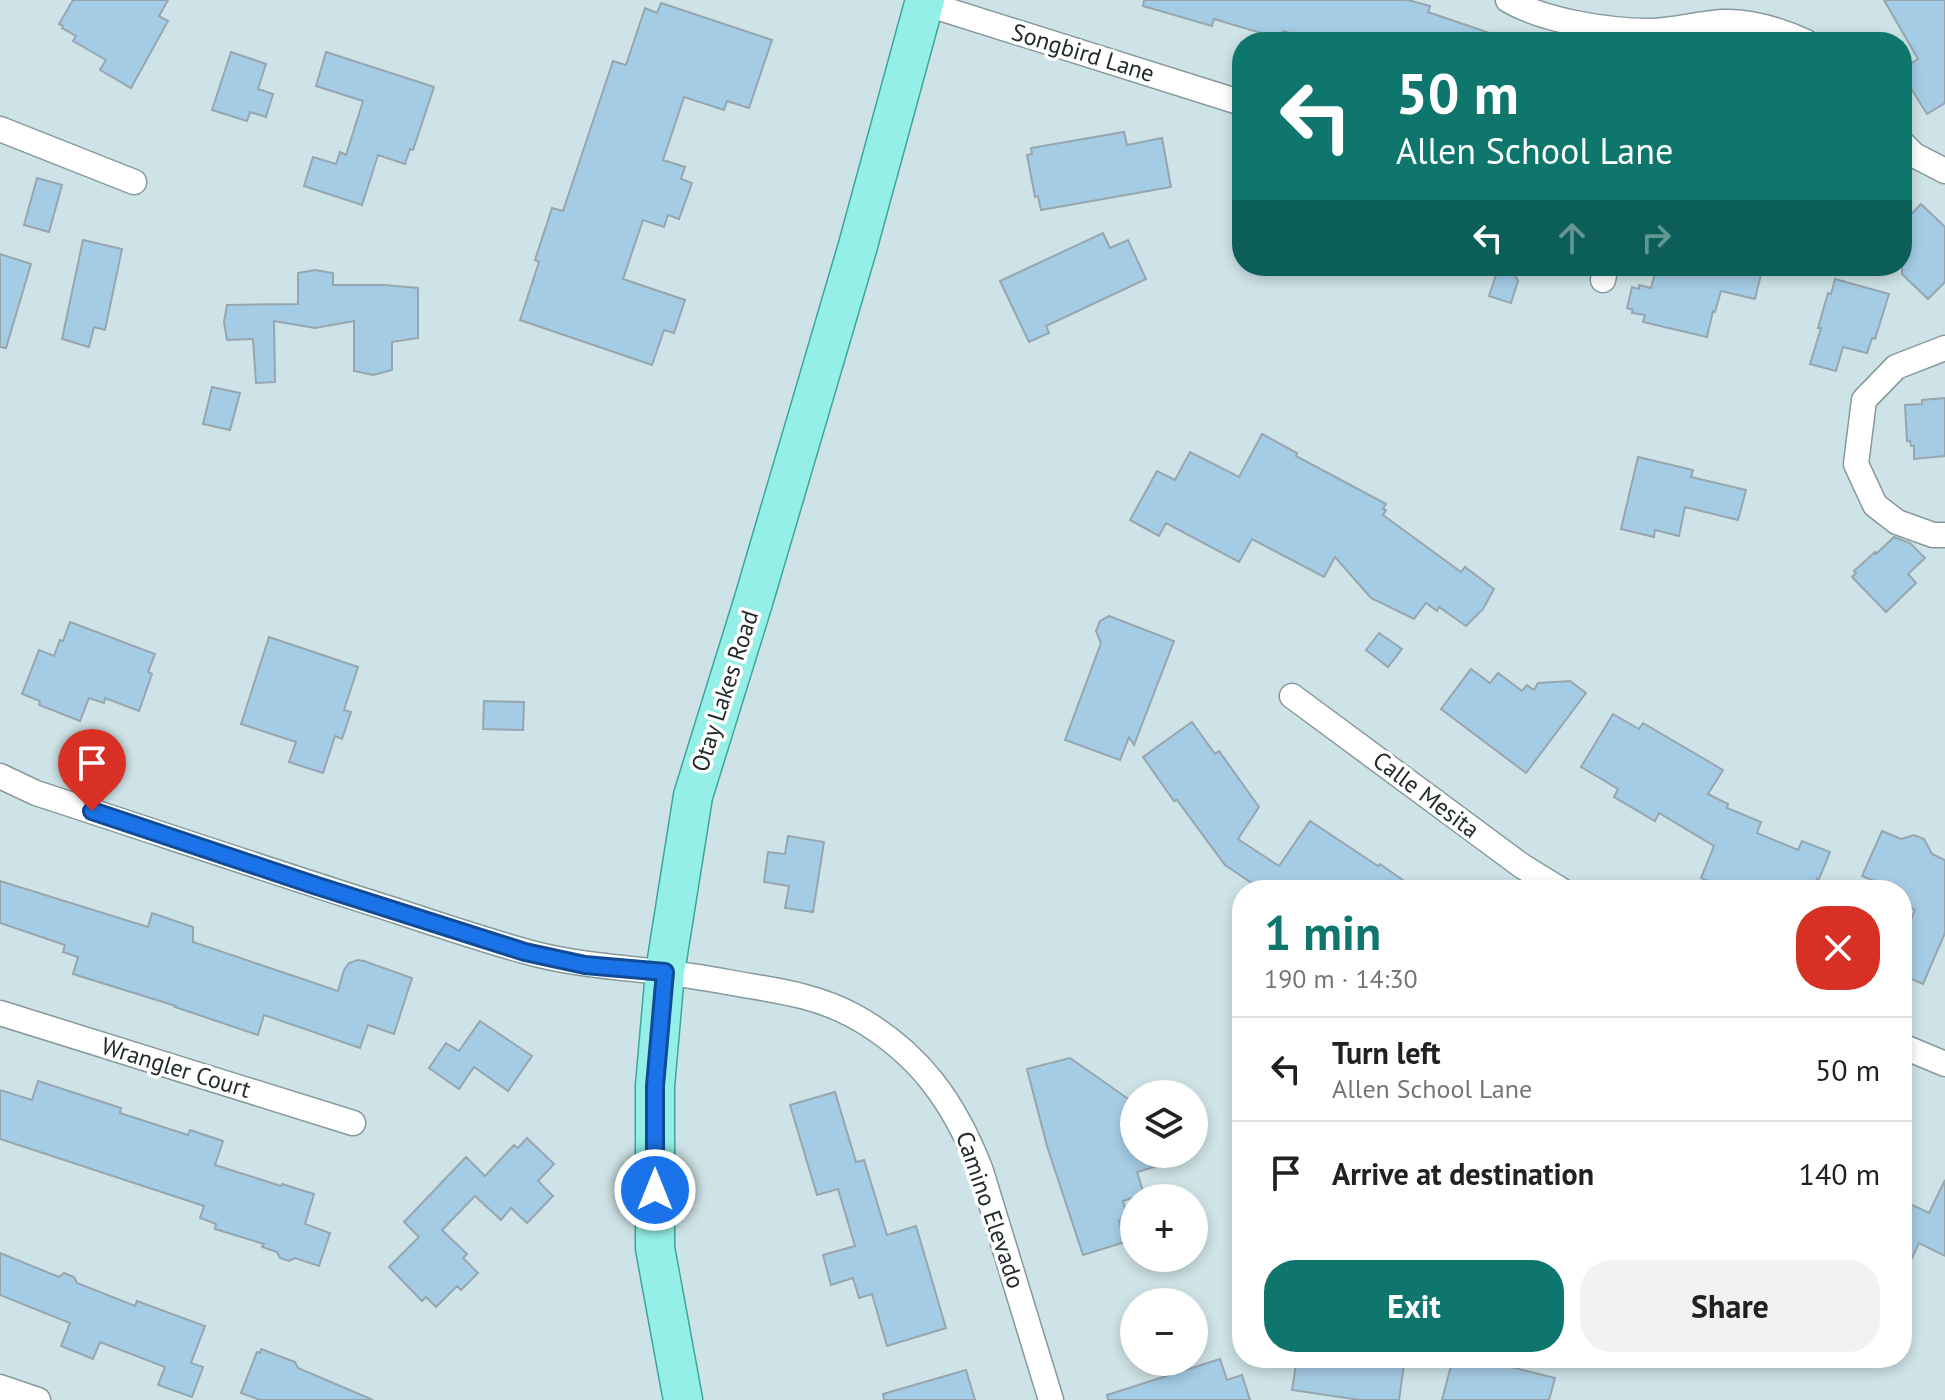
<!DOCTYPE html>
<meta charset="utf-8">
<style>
body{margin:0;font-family:"PT Sans",sans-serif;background:#f2f2f2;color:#202124;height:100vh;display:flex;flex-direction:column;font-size:30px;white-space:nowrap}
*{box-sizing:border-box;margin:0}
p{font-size:26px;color:#757577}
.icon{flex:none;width:44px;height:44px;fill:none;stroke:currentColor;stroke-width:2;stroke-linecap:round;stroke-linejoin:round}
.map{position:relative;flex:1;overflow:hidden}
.details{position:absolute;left:1232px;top:880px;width:680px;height:488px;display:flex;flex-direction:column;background:#fff;border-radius:32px;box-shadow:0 4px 12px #0003}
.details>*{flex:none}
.banner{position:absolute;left:1232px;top:32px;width:680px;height:244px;border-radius:32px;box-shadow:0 4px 12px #0003;background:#0f766e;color:#fff;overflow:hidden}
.fabs{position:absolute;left:1120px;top:1080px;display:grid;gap:16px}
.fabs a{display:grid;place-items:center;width:88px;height:88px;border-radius:50%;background:#fff;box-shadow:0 4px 12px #0003;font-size:40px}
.pin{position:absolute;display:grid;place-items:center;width:68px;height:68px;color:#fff;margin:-82px -34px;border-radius:50% 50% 50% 0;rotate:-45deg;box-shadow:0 0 8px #0007}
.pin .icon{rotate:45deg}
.me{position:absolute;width:88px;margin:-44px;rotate:0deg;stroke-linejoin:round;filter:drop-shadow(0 0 6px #0008)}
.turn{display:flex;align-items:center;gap:28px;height:168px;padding:0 32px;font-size:36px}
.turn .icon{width:104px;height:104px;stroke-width:2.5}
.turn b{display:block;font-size:56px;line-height:68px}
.lanes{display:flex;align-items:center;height:76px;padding:0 32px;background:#0003;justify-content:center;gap:40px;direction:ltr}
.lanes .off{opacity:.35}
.round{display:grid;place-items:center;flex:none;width:84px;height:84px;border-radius:32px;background:#f2f2f2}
.head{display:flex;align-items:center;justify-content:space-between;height:136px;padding:0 32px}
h1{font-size:48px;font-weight:700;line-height:60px;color:#0f766e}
.primary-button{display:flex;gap:16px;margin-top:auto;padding:16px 32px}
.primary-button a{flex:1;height:92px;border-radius:32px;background:#0f766e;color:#fff;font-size:32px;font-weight:700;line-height:92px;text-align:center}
.primary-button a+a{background:#f2f2f2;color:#202124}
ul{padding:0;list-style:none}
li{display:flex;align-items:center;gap:24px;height:104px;padding:0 32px;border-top:2px solid #e0e0e0}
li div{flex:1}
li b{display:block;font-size:30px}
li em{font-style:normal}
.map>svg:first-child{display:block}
</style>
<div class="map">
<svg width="1945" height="1400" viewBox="0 0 1945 1400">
<rect width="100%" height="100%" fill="#cee3e7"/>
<g fill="#a5cce5" stroke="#96a6af" stroke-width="2">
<polygon points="73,0 168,0 159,16 168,21 131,88 100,70 106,60 73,41 76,36 62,28 63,26 59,24"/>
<polygon points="1144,0 1408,0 1430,6 1428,12 1504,38 1503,42 1323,42 1283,31 1281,39 1214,19 1212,26 1143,6"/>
<polygon points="1884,0 1945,0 1945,103 1927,114 1902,74 1902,69 1918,59"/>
<polygon points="661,3 772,40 749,108 727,101 724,110 684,97 663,160 685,167 681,179 692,183 679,219 668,215 664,227 643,220 623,279 685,300 674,333 664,330 652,365 520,320 539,262 535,260 552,208 563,211 613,61 626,65 645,8 657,13"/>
<polygon points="231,52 266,64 258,89 273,94 266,117 250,112 247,121 212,110"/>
<polygon points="326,52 434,87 413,150 410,149 405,164 378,155 362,205 304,186 313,157 336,164 340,152 346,155 363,101 316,86"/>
<polygon points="1124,132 1127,145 1162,138 1171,187 1041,210 1038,196 1035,197 1027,155 1032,154 1031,148"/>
<polygon points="37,178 62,185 49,232 24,225"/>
<polygon points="1921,204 1945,227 1945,282 1928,299 1902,274 1902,224"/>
<polygon points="1103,233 1110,248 1128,240 1146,279 1046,326 1049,333 1029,342 1000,281"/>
<polygon points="83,240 122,249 105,330 94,327 89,347 62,339"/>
<polygon points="0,254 31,264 6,348 0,347"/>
<polygon points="1499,266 1511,266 1518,281 1511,303 1489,296"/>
<polygon points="1670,266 1763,266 1755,299 1721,291 1715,312 1713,311 1707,337 1643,322 1645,315 1632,313 1633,310 1627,308 1632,287 1639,289 1639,285 1651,288 1656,269 1668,271"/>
<polygon points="315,270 333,273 333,285 384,285 418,288 418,338 392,342 392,370 373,375 354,371 354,321 315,328 274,321 275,382 256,383 253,339 227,340 224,322 227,305 298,304 298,273"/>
<polygon points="1835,279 1889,294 1875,339 1872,338 1867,353 1843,347 1836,371 1810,364 1821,328 1818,328 1828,293 1831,294"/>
<polygon points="212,387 240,393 230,430 203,424"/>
<polygon points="1945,398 1945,456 1914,459 1914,446 1911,446 1910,441 1907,441 1905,405 1922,404 1922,400"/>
<polygon points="1262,434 1297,453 1296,456 1386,504 1383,509 1386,510 1383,515 1461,572 1465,567 1494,589 1483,609 1466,626 1439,607 1437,611 1426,603 1414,619 1371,598 1335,557 1324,577 1252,539 1239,562 1166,523 1159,536 1130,520 1157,471 1175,480 1190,452 1239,477"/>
<polygon points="1638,457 1693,470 1691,477 1746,490 1738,520 1685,507 1679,536 1655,530 1654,537 1621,529"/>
<polygon points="1894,537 1910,543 1925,558 1908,574 1916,583 1886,612 1852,577 1856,573 1854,571 1875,552 1876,554"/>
<polygon points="1109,616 1174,641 1134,745 1129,737 1120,760 1065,740 1101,643 1096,631 1100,621"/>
<polygon points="70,622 155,654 148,672 152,674 139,711 105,698 104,703 89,698 80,721 39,705 40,701 22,694 39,650 54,656 60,640 63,641"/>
<polygon points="1379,633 1402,649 1388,667 1366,650"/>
<polygon points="269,637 358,667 344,710 351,712 342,739 335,736 323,773 289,762 296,742 241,724"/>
<polygon points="1471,669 1490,683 1498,673 1522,691 1527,685 1534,690 1538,683 1570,681 1586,693 1526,773 1441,709"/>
<polygon points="484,701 524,702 523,730 483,729"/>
<polygon points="1613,714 1639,729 1643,723 1723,770 1708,794 1728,804 1727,808 1761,822 1757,833 1798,850 1802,841 1830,852 1819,879 1817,878 1812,890 1730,890 1701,878 1714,846 1659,813 1655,821 1614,797 1618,789 1581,767"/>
<polygon points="1192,722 1215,754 1219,751 1259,807 1238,839 1279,866 1310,821 1378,866 1380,864 1417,890 1262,890 1225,865 1177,800 1174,801 1143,757"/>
<polygon points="1882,831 1901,839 1914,835 1924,839 1932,854 1945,860 1945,933 1923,984 1902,975 1902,940 1915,910 1902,904 1902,890 1896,890 1862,876"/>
<polygon points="788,836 824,842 813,912 785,908 789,886 764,882 768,852 785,854"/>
<polygon points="0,881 148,927 152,913 193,927 193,942 338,991 344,970 349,963 358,960 364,961 412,978 394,1034 368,1025 360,1048 264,1015 258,1035 175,1007 176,1006 73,974 78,957 63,952 65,945 0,923"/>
<polygon points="480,1021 532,1056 508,1091 474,1067 459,1089 429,1068 446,1043 459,1051"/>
<polygon points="1070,1058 1134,1103 1134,1154 1178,1154 1178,1160 1137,1172 1144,1194 1123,1201 1127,1215 1119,1221 1125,1242 1083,1255 1047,1146 1027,1069"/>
<polygon points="38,1081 121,1108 120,1113 188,1135 190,1130 223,1141 215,1165 281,1186 282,1184 314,1194 305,1224 330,1233 319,1266 295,1258 289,1261 280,1258 277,1252 262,1247 264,1244 215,1229 216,1224 200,1218 204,1206 0,1139 0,1090 32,1100"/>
<polygon points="835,1092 856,1162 864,1160 887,1235 916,1226 946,1328 887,1346 872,1294 859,1298 853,1278 831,1285 823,1255 855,1246 838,1189 817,1195 790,1105"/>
<polygon points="527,1138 554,1164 538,1181 553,1196 527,1223 511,1208 501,1220 475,1196 442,1230 467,1254 463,1258 478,1273 461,1290 457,1286 436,1307 426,1297 422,1301 389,1267 419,1237 404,1222 466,1157 485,1176 514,1145 518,1148"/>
<polygon points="1945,1180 1945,1256 1919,1243 1902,1279 1902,1200 1929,1213"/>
<polygon points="0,1253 59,1277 64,1273 74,1277 77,1283 135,1306 137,1301 205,1326 191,1363 203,1367 192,1397 158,1385 165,1367 100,1342 93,1359 61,1346 70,1323 0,1295"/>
<polygon points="261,1349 295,1362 298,1368 373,1400 260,1400 241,1393 257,1352 260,1353"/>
<polygon points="1297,1358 1405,1358 1399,1400 1360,1400 1292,1390"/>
<polygon points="1453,1358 1475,1358 1555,1378 1549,1400 1442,1400"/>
<polygon points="1220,1359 1227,1380 1242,1375 1250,1400 1108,1400 1107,1395"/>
<polygon points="966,1370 975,1400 884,1400 883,1394"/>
</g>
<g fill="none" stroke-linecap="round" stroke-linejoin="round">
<g stroke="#869a9d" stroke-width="27">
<g id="minor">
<path d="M1508,0C1544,21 1608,31 1650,31C1675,31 1699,23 1723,22C1753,21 1780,30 1806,42"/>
<polyline points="924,3 1242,103"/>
<polyline points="0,129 134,182"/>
<polyline points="1902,143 1914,155 1945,171"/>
<polyline points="1603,280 1606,266"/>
<polyline points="1945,348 1896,367 1864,400 1856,464 1875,505 1897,522 1933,535 1945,535"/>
<polyline points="1292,696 1522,866 1561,890"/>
<path d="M0,776L36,793C156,832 276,873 397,911C439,925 481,939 524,951C569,964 615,967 661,972C691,975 721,981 750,986C787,992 821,998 854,1016C919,1052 955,1103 981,1171L1051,1400"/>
<polyline points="0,1013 353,1123"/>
<polyline points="1902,1046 1945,1064"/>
<polyline points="0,1387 38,1400"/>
</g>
</g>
<g stroke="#3ea59a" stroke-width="41">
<polyline id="primary" points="683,1400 655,1248 655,1086 665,972 693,796 754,599 857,249 925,0"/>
</g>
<use href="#minor" stroke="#fff" stroke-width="24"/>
<use href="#primary" stroke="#94f0e6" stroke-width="38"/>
</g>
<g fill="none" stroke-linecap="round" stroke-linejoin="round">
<g stroke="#114b97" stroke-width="20">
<polyline id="route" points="92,811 314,885 525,952 585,965 665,972 655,1086 655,1190"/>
</g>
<use href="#route" stroke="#1a73e8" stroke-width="14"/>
</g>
<g text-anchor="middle" stroke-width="7" stroke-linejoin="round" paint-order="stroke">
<g font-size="24" fill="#232b2c" stroke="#fff">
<text transform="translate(1083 53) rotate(17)" y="8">Songbird Lane</text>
<text transform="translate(725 691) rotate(-72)" y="8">Otay Lakes Road</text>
<text transform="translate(1426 795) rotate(37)" y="8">Calle Mesita</text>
<text transform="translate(176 1068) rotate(17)" y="8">Wrangler Court</text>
<text transform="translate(990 1210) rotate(71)" y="8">Camino Elevado</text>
</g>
</g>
</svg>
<div class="fabs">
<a><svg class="icon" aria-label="layers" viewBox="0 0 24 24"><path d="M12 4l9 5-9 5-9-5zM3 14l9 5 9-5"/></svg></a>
<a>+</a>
<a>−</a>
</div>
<div class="pin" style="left:92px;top:811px;background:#d93025"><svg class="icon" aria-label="arrive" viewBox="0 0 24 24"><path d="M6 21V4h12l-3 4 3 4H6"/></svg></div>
<svg class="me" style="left:655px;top:1190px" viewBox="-20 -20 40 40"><circle r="17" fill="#1a73e8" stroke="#fff" stroke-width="3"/><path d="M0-11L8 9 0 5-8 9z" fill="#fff"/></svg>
<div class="banner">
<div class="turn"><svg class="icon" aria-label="left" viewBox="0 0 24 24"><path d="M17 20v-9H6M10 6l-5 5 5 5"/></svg><div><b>50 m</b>Allen School Lane</div></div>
<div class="lanes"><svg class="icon" aria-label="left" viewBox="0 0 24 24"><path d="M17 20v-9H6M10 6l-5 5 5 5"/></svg><svg class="icon off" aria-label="ahead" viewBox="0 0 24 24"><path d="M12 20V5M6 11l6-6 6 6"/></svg><svg class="icon off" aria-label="right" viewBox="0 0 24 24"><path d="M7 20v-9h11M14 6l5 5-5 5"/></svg></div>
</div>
<section class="details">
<div class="head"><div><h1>1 min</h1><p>190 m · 14:30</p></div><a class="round" style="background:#d93025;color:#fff"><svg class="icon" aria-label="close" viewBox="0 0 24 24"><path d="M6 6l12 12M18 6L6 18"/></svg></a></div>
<ul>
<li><svg class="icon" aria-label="left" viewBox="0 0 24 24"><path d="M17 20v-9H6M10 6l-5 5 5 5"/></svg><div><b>Turn left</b><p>Allen School Lane</p></div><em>50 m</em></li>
<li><svg class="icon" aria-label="arrive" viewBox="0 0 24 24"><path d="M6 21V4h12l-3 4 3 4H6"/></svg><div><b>Arrive at destination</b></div><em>140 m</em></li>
</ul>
<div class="primary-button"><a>Exit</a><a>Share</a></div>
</section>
</div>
